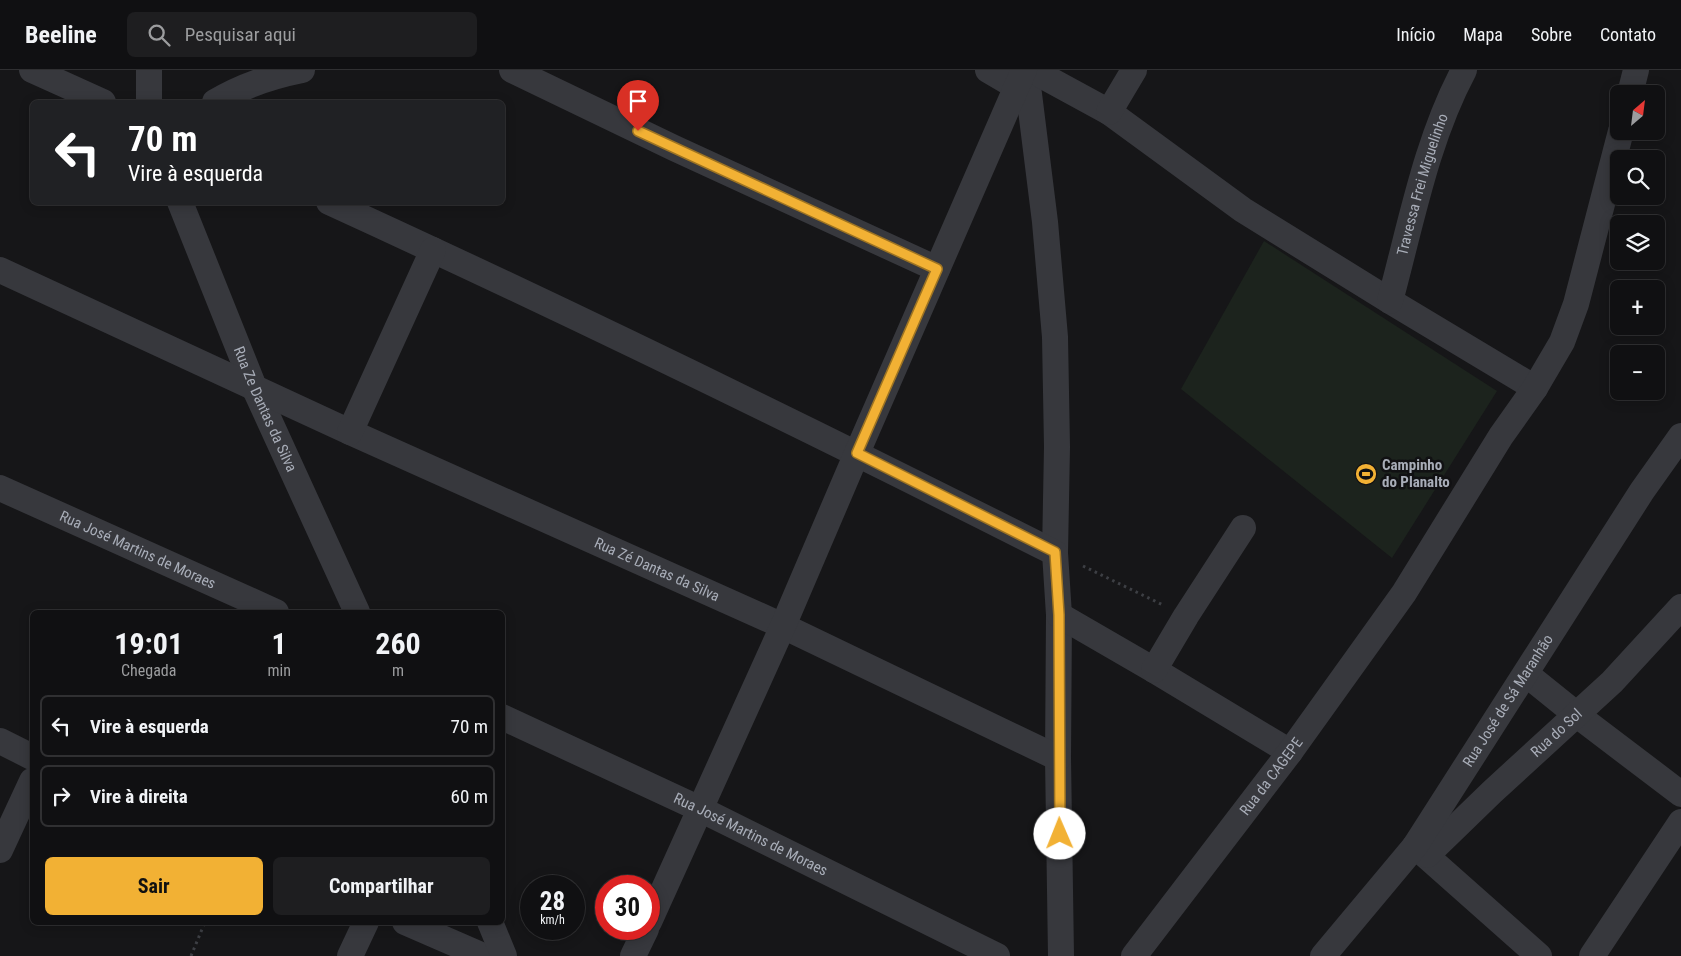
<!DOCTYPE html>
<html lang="pt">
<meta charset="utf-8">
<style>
body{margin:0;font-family:"Roboto Condensed",sans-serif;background:#1e1e20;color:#f1f3f6;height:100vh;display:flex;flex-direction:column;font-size:19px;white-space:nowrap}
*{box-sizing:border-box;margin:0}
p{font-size:16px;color:#9c9d9f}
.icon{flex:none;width:28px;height:28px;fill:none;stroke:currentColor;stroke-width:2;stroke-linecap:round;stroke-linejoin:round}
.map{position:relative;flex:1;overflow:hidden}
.details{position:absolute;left:30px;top:540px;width:475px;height:315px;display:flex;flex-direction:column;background:#101012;border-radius:8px;box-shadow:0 2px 12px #0003,0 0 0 1px #303032}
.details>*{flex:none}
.guide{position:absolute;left:30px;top:30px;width:475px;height:105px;border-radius:8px;box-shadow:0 2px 12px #0003,0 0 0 1px #303032;background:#202124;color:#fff;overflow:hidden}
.needle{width:32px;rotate:28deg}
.buttons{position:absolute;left:1610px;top:15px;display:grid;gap:10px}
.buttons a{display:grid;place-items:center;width:55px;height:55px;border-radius:8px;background:#101012;box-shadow:0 2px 12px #0003,0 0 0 1px #303032;font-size:25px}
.speed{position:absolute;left:520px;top:805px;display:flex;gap:10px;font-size:25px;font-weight:700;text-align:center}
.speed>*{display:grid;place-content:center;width:65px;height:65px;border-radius:50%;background:#101012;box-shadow:0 2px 12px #0003,0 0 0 1px #303032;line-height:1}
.speed small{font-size:12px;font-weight:400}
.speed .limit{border:8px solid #d22;background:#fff;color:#111}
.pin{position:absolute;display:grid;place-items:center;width:42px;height:42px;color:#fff;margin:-51px -21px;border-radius:50% 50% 50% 0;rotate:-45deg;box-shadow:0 0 5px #0007}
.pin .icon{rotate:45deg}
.me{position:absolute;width:55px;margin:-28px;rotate:359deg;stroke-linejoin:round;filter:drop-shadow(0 0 4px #0008)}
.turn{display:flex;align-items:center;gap:18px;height:105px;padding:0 15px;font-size:22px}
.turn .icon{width:65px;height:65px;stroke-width:2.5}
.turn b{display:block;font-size:35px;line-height:42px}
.eta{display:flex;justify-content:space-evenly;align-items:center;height:85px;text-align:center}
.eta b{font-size:30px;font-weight:700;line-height:35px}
.cta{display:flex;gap:10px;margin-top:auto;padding:10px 15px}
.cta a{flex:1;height:58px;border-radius:8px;background:#f2b134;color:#111;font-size:20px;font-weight:700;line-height:58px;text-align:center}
.cta a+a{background:#1e1e20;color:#f1f3f6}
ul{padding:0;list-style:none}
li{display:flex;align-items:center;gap:15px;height:62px;margin:0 10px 8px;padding:0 5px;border:2px solid #303032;border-radius:8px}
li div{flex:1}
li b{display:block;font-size:19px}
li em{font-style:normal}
header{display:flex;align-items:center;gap:30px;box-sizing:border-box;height:70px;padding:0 25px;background:#101012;border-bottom:1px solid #303032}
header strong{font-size:24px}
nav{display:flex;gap:28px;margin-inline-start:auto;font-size:18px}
.search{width:350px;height:45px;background:#1e1e20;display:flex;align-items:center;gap:12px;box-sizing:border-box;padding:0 18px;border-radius:8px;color:#9c9d9f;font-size:19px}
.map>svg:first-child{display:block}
</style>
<header>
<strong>Beeline</strong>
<div class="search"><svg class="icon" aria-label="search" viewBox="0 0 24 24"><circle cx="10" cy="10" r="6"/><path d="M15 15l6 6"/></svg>Pesquisar aqui</div>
<nav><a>Início</a><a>Mapa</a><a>Sobre</a><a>Contato</a></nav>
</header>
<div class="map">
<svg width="1681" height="886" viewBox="0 0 1681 886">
<rect width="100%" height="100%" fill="#161618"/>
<polygon fill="#1c231d" points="1264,171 1497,321 1392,488 1181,319"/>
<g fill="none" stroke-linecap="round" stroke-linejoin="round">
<g stroke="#3d3f44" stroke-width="3" stroke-dasharray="2.5 4" stroke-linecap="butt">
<polyline points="1083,496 1163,535"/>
<polyline points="191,886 205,852"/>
</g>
<g stroke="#37383d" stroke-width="26">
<polyline points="32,0 103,32"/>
<polyline points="512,0 674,78 937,199"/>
<polyline points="988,0 1017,17"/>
<polyline points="1026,0 1045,152 1055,267 1057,377 1055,483 1059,545 1058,688 1061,886"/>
<polyline points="1032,0 1109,42 1243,140 1390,231 1535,318"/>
<polyline points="1630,24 1636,0"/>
<polyline points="149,32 149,0"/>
<path d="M215,32C242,16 272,6 302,0"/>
<polyline points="1109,42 1134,0"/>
<path id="s1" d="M180,132L254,317L357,542"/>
<path d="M329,132C574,244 815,362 1055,483"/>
<path id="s2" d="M0,200L350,362L783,556L1058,688"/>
<path id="s3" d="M1390,231C1411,154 1426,71 1464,0"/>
<polyline points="350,362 433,180"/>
<path id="s4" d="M0,418L276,542"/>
<polyline points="1059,545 1154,600 1290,682"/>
<polyline points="1154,600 1186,546 1243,458"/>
<polyline points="1526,604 1577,645 1681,724"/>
<path id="s5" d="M502,647L700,739L997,886"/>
<polyline points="0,671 32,687"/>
<polyline points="1415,776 1539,886"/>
<polyline points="0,780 32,711"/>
<path id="s6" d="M1427,785L1492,722L1612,612L1681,537"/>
<polyline points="405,852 483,886"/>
<polyline points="490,852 504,886"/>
<polyline points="649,852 783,556 857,383 1024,0"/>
<polyline points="350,886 366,852"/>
<polyline points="633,886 646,859"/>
<path id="s7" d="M1134,886L1290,682L1404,523L1501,366L1535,318L1562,272L1576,234L1621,61"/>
<path id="s8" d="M1323,886L1415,776L1642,421L1681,366"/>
<polyline points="1592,886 1681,752"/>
</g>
</g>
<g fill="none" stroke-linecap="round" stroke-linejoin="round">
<g stroke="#9d7322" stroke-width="12">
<polyline id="route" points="638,61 937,199 857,383 1055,482 1059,545 1060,764"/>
</g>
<use href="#route" stroke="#f2b134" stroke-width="9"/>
</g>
<defs>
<g id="stadium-disc" transform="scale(1.125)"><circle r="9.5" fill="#f2b134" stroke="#111113"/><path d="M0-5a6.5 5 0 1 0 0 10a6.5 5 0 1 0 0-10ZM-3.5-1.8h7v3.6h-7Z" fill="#111"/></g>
</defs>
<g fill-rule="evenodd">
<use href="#stadium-disc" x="1366" y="404"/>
</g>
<g text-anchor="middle" stroke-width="5" stroke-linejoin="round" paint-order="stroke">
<g font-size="15" fill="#a8adb8" stroke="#111113">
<text dy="5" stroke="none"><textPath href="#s3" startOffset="121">Travessa Frei Miguelinho</textPath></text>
<text dy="5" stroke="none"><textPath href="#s1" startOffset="224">Rua Ze Dantas da Silva</textPath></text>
<text dy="5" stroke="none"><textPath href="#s4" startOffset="151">Rua José Martins de Moraes</textPath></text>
<text dy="5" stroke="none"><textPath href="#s2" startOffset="722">Rua Zé Dantas da Silva</textPath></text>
<text dy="5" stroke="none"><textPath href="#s8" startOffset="316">Rua José de Sá Maranhão</textPath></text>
<text dy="5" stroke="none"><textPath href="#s6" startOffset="178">Rua do Sol</textPath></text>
<text dy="5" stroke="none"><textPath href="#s7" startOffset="226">Rua da CAGEPE</textPath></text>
<text dy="5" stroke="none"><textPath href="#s5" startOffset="275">Rua José Martins de Moraes</textPath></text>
</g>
<g font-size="15" font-weight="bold" fill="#a8adb8" stroke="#111113" text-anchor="start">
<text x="1382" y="400">Campinho<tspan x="1382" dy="17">do Planalto</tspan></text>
</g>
</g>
</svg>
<div class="buttons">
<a><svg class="needle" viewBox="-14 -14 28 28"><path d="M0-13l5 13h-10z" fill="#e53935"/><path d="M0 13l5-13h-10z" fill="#9c9d9f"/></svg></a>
<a><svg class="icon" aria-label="search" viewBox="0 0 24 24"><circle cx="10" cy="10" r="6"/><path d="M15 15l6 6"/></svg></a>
<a><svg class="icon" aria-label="layers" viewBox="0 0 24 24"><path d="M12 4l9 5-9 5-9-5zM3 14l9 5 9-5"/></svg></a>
<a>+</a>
<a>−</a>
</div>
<div class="speed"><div>28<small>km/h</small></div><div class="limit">30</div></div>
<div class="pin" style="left:638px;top:61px;background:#d93025"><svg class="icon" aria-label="arrive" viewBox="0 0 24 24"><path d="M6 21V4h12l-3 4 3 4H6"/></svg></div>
<svg class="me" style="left:1060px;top:764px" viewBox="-20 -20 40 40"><circle r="19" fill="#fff"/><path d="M0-13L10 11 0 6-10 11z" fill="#f2b134"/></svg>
<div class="guide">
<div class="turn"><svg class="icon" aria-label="left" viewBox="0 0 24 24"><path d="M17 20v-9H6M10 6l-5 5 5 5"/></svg><div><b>70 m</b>Vire à esquerda</div></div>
</div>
<section class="details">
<div class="eta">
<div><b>19:01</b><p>Chegada</p></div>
<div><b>1</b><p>min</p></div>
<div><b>260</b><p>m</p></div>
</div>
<ul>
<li><svg class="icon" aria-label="left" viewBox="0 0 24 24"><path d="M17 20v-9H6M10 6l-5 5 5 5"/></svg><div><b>Vire à esquerda</b></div><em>70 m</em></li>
<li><svg class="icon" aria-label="right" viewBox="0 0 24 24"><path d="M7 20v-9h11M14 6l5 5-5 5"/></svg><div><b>Vire à direita</b></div><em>60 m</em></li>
</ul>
<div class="cta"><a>Sair</a><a>Compartilhar</a></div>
</section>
</div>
